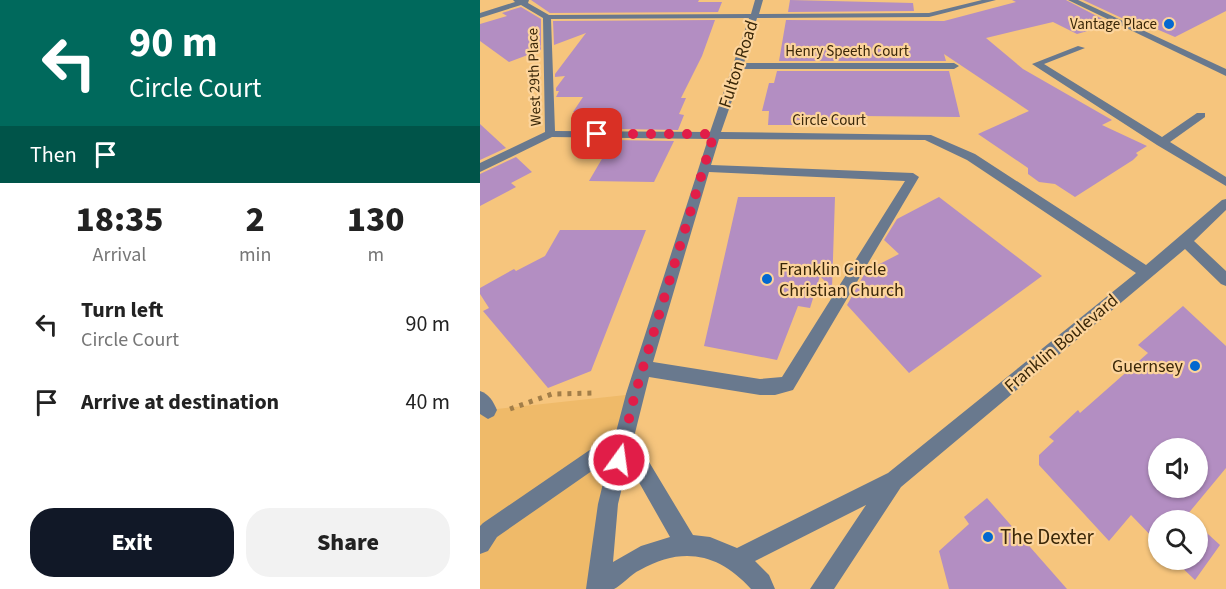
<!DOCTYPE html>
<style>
body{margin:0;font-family:"Source Sans 3",sans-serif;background:#f2f2f2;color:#222;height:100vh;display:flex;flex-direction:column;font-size:22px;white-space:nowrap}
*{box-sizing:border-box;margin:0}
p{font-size:20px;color:#767676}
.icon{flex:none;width:33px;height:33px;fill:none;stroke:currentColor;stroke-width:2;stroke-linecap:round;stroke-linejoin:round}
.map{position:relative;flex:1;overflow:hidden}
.details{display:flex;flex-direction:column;background:#fff;width:480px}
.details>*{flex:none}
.hud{background:#00695c;color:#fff;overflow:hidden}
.controls{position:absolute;left:668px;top:438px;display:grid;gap:12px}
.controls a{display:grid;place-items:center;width:60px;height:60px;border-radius:50%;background:#fff;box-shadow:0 2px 4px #0004;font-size:30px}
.pin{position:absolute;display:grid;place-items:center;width:51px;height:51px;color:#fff;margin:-26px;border-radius:12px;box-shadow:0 3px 9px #0006}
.me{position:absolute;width:66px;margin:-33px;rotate:14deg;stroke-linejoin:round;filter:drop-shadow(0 0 4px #0008)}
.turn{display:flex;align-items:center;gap:21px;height:126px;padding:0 30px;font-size:27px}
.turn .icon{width:78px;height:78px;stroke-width:2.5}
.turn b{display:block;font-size:42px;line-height:51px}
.then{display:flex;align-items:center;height:57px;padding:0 30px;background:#0003;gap:12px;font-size:22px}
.eta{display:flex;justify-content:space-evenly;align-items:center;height:102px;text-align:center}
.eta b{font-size:36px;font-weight:800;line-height:42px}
.action{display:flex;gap:12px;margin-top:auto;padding:12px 30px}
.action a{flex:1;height:69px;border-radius:24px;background:#111827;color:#fff;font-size:24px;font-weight:800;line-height:69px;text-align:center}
.action a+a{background:#f2f2f2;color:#222}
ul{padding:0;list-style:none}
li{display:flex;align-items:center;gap:18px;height:78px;padding:0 30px}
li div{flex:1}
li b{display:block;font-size:22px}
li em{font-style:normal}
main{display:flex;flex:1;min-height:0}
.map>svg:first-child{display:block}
</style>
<main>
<section class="details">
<div class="hud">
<div class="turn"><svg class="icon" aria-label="left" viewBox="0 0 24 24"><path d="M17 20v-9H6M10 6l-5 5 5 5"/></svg><div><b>90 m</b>Circle Court</div></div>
<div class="then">Then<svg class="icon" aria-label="arrive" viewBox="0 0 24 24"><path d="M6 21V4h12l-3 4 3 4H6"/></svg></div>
</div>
<div class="eta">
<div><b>18:35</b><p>Arrival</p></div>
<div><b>2</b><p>min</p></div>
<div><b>130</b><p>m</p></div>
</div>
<ul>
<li><svg class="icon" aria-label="left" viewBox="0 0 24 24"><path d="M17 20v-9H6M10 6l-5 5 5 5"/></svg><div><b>Turn left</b><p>Circle Court</p></div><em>90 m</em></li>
<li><svg class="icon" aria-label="arrive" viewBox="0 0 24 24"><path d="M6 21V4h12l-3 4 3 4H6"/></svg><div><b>Arrive at destination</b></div><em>40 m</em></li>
</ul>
<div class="action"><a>Exit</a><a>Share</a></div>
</section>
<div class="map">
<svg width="746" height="589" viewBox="0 0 746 589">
<rect width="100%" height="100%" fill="#f6c57d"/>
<polygon fill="#efba69" points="155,394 117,589 0,589 0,399 8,410"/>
<g fill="#b38ec2" fill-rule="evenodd">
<polygon points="51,0 219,0 218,2 242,2 238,12 70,13"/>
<polygon points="310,0 433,3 434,11 308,12"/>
<polygon points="532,0 586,0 632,24 597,34 573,22 506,38 543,69 632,120 622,125 667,146 656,153 658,155 653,160 595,197 575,184 559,182 548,174 548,168 498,134 549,111 464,54 466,61 299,61 306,20 464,21 536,2"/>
<polygon points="603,0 746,0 746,11 695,37 651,18 646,20"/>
<polygon points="41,7 61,19 61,50 29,62 0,41 0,24 27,16 22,13"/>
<polygon points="235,20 222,56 201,98 206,98 199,114 204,115 198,130 139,129 142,124 115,124 122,112 93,112 103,97 76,97 79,91 76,91 76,88 85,76 75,77 75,74 106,33 74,45 73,21"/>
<polygon points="297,71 469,71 480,117 381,116 367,120 317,120 316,125 288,125 289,111 282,111 289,83 294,83"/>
<polygon points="0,124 26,148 0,160"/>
<polygon points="133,140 194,141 174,182 109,181"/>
<polygon points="36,157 52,172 31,183 36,187 0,206 0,174"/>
<polygon points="258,197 355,197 352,289 340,276 330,308 318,306 297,360 224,346"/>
<polygon points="459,197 562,276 429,373 367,305 386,271 419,254 404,240 417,219"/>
<polygon points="80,230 166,230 111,371 68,388 3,311 9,308 0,294 0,288 34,269 36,271 65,256"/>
<path d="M703,306L746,346V468L707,515L713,520H678V543L651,515L629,541L559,465V455L574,441L569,437L598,410L600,413L668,353L658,345ZM678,448H717V488H678Z"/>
<polygon points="507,498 587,589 469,589 459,551 489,524 484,517"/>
<polygon points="717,524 740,545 715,580 694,560 717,560"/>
</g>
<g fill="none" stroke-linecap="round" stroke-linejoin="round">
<polyline stroke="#a27e49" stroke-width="5" stroke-dasharray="4 6" stroke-linecap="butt" points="30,409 72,394 116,393"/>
<g fill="#69798e" fill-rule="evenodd">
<path d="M33,0H49L48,3L69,15L271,14L275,0H283L279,14L449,13L502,0H516L449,17L277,18L264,63H474L479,66L474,69H263L241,132L451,135L495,154L666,265L742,200L746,199V210L714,241L746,271V286L741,284L705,249L421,487L354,589H330L386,505L275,561L289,575L295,589H271C239,553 202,546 160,570C151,574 141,586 134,589C127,589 113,589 106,589L118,504L129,459L17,537L8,551L0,554V526L3,523L136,432L146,394L228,139L72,137L0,172V163L65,132L63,18L41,5L0,18V13L35,2ZM269,18L230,132L75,131L71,19ZM239,139L445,140L487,160L656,273L408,473L257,548L230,537L213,535L154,437L169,377L280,395H295L313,390L439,177L433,173L231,165ZM229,172L425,181L302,377L280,379L173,362ZM148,463L190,537L161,546L133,562L138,504Z"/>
<polygon points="588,0 598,0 746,69 746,76"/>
<polygon points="598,46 605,48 564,64 682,137 717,113 725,113 725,117 690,142 746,177 746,186 677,145 552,64"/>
<path d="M0,391C9,394 13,401 17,410L14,416L8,419L0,414Z"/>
</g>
</g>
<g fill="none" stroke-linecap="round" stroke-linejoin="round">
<polyline stroke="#e11d48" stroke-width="10" stroke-dasharray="0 18" points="117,134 234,134 155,394 139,460"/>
</g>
<g fill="#0368d0" stroke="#fcd49c" stroke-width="2">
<circle cx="689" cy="24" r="6"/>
<circle cx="287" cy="279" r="6"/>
<circle cx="715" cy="366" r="6"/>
<circle cx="508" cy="537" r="6"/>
</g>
<g text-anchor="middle" stroke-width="4.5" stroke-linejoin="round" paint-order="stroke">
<g font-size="15" fill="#3a2708" stroke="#fcd49c" text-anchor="end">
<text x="677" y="29">Vantage Place</text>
</g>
<g font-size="15" fill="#3a2708" stroke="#fcd49c">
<text x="367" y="56">Henry Speeth Court</text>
<text transform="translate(54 77) rotate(-92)" y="5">West 29th Place</text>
<text x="349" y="125">Circle Court</text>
</g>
<g font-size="18" fill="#3a2708" stroke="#fcd49c">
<text transform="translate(258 64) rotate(-72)" y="6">Fulton Road</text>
<text transform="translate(581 343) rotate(-40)" y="6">Franklin Boulevard</text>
</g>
<g font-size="18" fill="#3a2708" stroke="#fcd49c" text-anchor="start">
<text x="299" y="275">Franklin Circle<tspan x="299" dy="21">Christian Church</tspan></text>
<text x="703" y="372" text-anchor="end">Guernsey</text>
</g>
<g font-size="21" fill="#3a2708" stroke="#fcd49c" text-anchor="start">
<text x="520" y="544">The Dexter</text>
</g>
</g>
</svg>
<div class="controls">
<a><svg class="icon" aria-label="sound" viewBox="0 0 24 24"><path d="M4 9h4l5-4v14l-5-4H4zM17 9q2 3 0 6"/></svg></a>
<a><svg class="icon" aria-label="search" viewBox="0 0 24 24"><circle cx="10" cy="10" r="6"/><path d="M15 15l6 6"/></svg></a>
</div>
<div class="pin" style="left:117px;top:134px;background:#d93025"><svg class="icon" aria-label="arrive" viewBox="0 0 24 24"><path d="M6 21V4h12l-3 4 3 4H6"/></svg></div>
<svg class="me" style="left:139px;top:460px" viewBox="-20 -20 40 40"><circle r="17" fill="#e11d48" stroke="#fff" stroke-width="3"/><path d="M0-11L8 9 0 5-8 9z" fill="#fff"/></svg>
</div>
</main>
